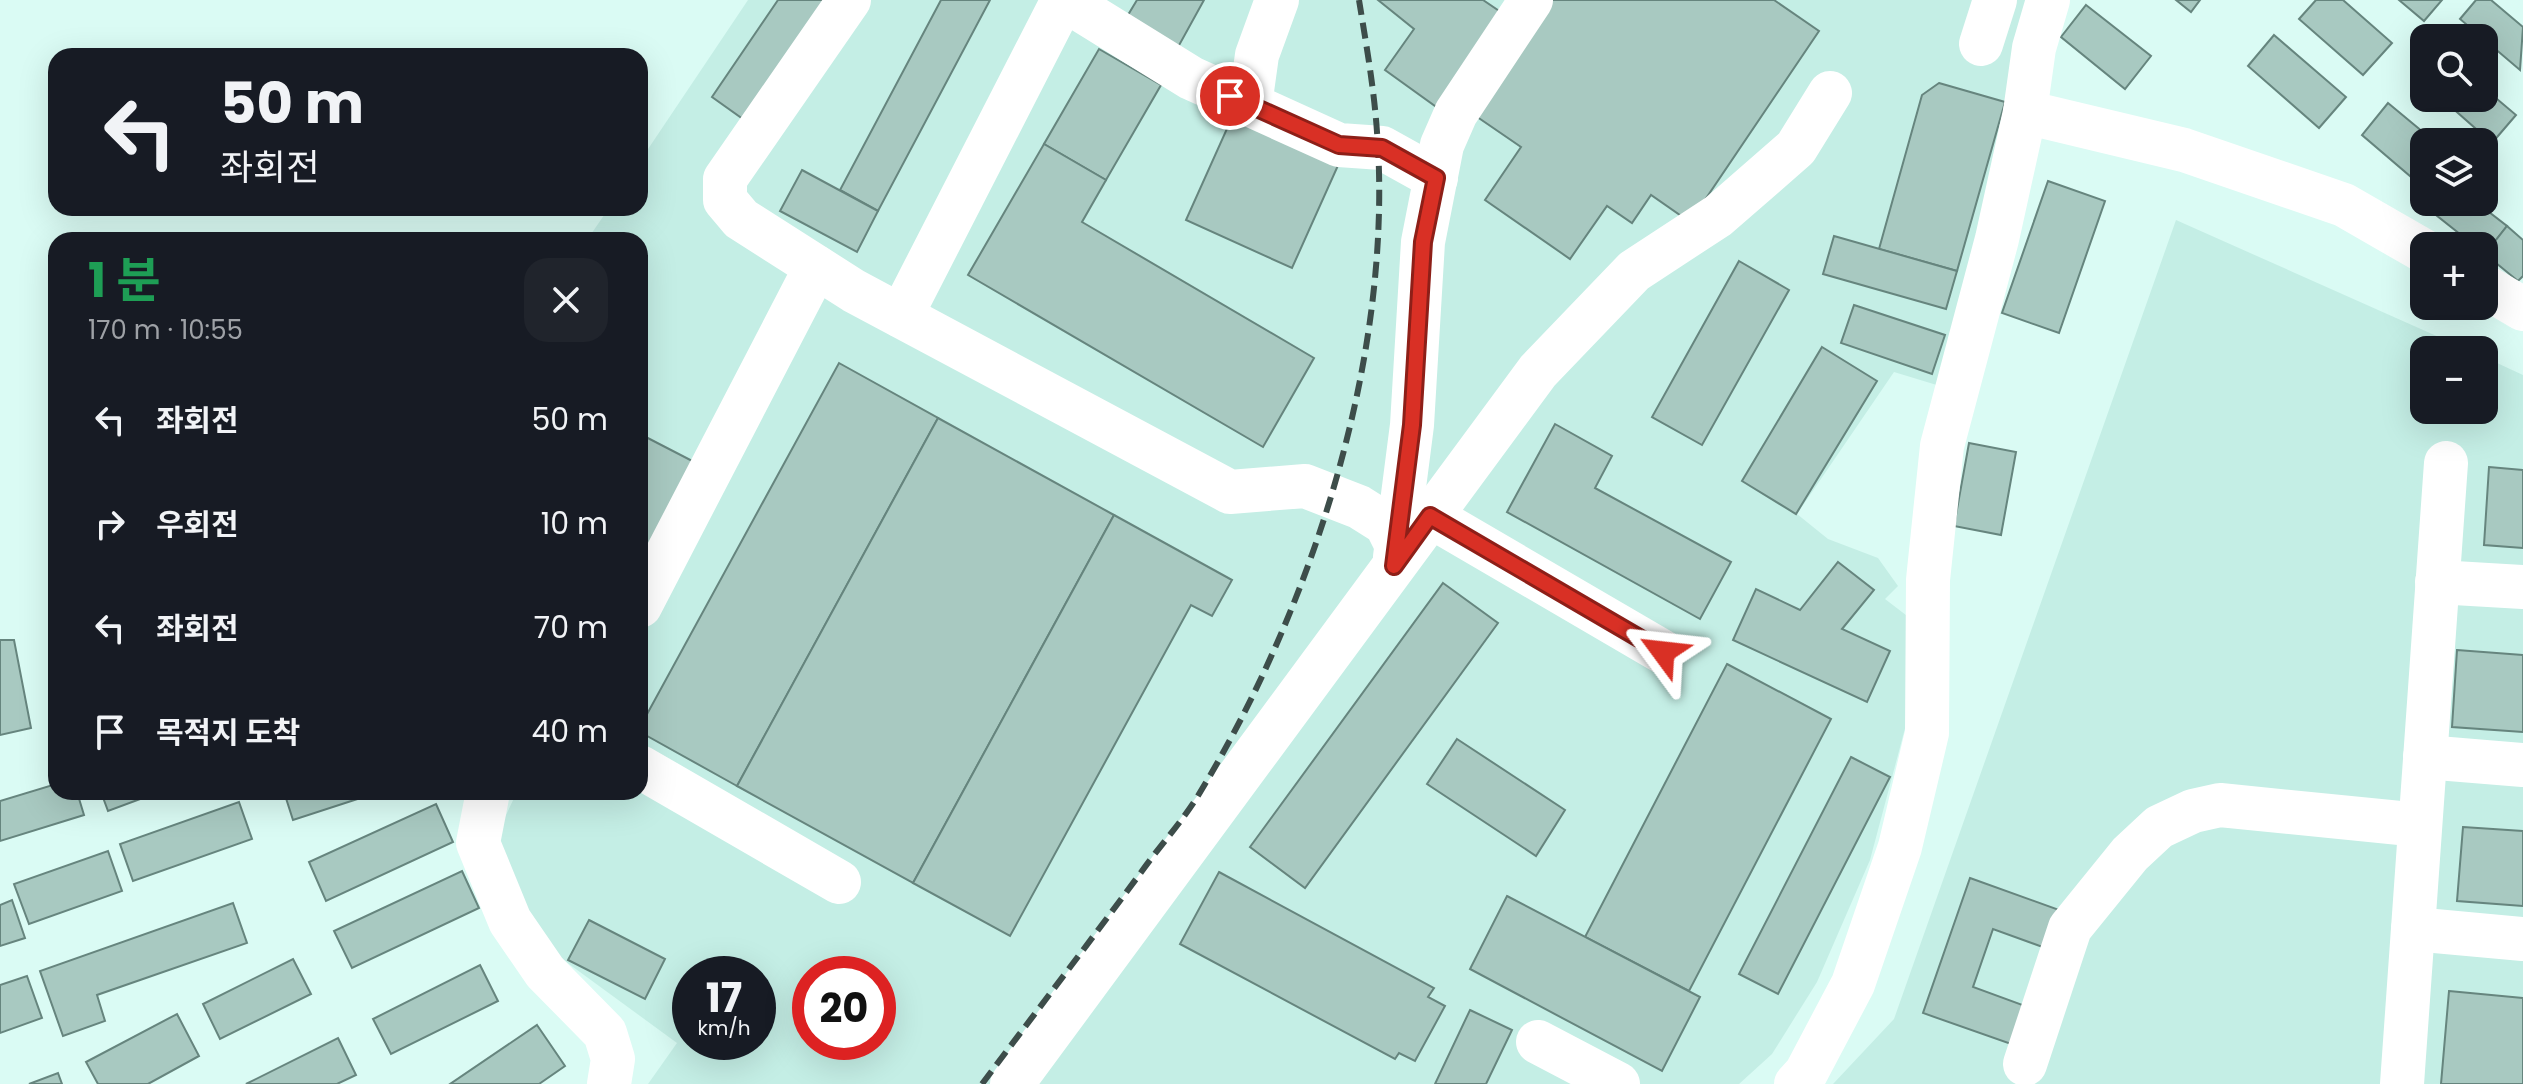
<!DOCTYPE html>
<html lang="ko">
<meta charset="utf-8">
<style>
body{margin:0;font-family:Poppins,"Noto Sans KR",sans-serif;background:#20242c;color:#f1f3f6;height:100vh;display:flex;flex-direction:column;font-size:30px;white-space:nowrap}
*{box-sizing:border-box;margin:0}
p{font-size:26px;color:#9ea1a6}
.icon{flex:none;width:44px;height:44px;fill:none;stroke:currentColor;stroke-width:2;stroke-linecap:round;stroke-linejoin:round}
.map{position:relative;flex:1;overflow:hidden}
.details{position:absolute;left:48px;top:232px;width:600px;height:568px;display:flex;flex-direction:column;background:#171b24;border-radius:24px;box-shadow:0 8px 32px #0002}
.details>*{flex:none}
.guide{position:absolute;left:48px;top:48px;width:600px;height:168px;border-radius:24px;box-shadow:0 8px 32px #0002;background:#171b24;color:#f1f3f6;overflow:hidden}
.controls{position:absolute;left:2410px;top:24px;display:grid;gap:16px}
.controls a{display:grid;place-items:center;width:88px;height:88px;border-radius:16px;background:#171b24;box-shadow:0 8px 32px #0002;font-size:40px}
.speed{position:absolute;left:672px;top:956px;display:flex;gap:16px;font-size:40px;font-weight:700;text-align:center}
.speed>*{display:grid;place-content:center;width:104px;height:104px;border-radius:50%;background:#171b24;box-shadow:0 8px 32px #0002;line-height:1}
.speed small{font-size:20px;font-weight:400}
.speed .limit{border:12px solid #d22;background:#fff;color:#111}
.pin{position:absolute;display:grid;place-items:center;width:68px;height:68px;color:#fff;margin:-34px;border:4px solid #fff;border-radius:50%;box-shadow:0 2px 8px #0007}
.me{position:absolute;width:88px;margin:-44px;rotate:300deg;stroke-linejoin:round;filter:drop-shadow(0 0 6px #0008)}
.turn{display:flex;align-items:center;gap:28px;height:168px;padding:0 40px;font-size:36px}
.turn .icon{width:104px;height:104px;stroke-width:2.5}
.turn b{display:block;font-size:56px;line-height:68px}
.round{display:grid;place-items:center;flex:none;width:84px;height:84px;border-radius:24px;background:#20242c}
.head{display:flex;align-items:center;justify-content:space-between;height:136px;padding:0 40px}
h1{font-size:48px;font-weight:700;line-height:60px;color:#1e9e55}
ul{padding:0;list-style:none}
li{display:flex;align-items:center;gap:24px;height:104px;padding:0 40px}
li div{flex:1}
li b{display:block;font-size:30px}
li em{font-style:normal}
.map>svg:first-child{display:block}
</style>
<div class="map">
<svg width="2523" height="1084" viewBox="0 0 2523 1084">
<rect width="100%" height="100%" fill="#dafbf4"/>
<g fill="#c4eee5" fill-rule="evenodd">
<path d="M748,0H2033L1940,386L1894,372L1797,514L1828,539L1878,558L1898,586L1885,599L1915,622L1920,672L1870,860L1817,982L1772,1054L1739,1084H648L677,1043L543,945L495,838L517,792H640V240H587L609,208H640V161ZM690,974H758V1042H690ZM810,974H878V1042H810Z"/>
<polygon points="2176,220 2468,350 2424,350 2424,410 2484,410 2484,357 2523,375 2523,1084 1833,1084 1894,1019"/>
</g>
<g fill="#a8c9c1" stroke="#66857e" stroke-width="2">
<polygon points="778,0 835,0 750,124 712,97"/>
<polygon points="941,0 990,0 878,211 840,190"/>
<polygon points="1137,0 1204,0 1177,49 1125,20"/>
<polygon points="1378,0 1483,0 1508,17 1442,111 1385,70 1414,29"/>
<polygon points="1546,0 1774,0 1819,31 1690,222 1651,195 1632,223 1607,206 1570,259 1485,200 1521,147 1470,112"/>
<polygon points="2176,0 2200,0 2191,12"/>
<polygon points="2316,0 2343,0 2392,43 2363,75 2299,19"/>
<polygon points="2399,0 2442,0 2424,21"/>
<polygon points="2476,0 2491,0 2523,27 2520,70 2460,19"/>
<polygon points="2086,5 2151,56 2125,89 2061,37"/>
<polygon points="2274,35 2346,97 2319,128 2248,66"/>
<polygon points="1099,49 1161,85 1106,180 1044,144"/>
<polygon points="2424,62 2424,83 2413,74"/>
<polygon points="1939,83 2005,102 1957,271 1879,249 1922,95"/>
<polygon points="2484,88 2516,115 2492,143 2441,98 2484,98"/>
<polygon points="2388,103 2435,142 2424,142 2424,188 2362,135"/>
<polygon points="1234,113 1340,161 1292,268 1186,220"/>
<polygon points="1044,144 1106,180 1082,222 1314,358 1263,447 968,275"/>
<polygon points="802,170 878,211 857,252 780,211"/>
<polygon points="2048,181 2105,201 2059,333 2002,313"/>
<polygon points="2446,202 2476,202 2507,226 2485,254 2484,246 2475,246 2436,215"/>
<polygon points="2507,226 2523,240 2523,276 2518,281 2485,254"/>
<polygon points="1834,236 1957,271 1946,309 1823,274"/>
<polygon points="1739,261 1789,290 1702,445 1652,417"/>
<polygon points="1854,305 1945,335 1932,374 1841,343"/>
<polygon points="1822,347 1877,381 1796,514 1742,481"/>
<polygon points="839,363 938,418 737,786 640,732 640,727"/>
<polygon points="938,418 1114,515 913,883 737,786"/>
<polygon points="1555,424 1612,456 1595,488 1731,562 1700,619 1507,512"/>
<polygon points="640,434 702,466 640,585"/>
<polygon points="1969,443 2016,452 2001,535 1954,526"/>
<polygon points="2489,467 2523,470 2523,548 2484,545"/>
<polygon points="1114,515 1232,580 1212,616 1191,605 1010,936 913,883"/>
<polygon points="1838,562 1874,590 1842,629 1890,651 1867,702 1733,640 1756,589 1800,610"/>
<polygon points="1443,583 1498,623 1305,888 1250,847"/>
<polygon points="0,640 14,640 31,728 0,735"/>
<polygon points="2457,650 2523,655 2523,732 2452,727"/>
<polygon points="1727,664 1831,719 1689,991 1585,937"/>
<polygon points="1457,739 1565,810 1536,856 1427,784"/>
<polygon points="1851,757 1890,777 1778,994 1739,974"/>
<polygon points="56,784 56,792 77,792 84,815 0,841 0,801"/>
<polygon points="101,792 159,792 108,811"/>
<polygon points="284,792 379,792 293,820"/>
<polygon points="239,802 252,839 133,881 120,844"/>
<polygon points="436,804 453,842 326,901 309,862"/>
<polygon points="2463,827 2523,831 2523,906 2457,901"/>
<polygon points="108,851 122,891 29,924 14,884"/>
<polygon points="462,871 479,908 352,968 334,931"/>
<polygon points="1219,872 1434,988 1428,997 1445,1006 1415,1061 1399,1053 1395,1059 1180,944"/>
<polygon points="1970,878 2062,911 2048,949 1993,929 1973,987 2028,1007 2014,1045 1923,1013"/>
<polygon points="1507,896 1700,997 1662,1071 1470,969"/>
<polygon points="12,900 25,938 0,946 0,905"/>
<polygon points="233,903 247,943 97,995 105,1021 63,1036 40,971"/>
<polygon points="589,920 665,959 645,999 568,960"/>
<polygon points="293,959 311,994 220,1039 203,1004"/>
<polygon points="480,965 498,1001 391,1054 373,1019"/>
<polygon points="27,976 42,1018 0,1033 0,985"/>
<polygon points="2449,991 2523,998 2523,1084 2441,1084"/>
<polygon points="1470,1010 1512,1030 1486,1084 1435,1084"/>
<polygon points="177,1014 199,1056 148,1084 98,1084 86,1062"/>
<polygon points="537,1025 565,1066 539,1084 450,1084"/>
<polygon points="338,1038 356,1075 337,1084 246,1084"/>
<polygon points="58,1073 62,1084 29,1084"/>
</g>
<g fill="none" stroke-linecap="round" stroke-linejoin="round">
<g stroke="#fff" stroke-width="44">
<polyline points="849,0 725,179 725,200 741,219 854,291 1230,492 1305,486 1359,507 1386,524 1397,546"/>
<polyline points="1065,0 1191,78 1339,145 1382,148 1436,178"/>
<polyline points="1981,44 1995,0"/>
<polyline points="1250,105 1257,55 1277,0"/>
<polyline points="2025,112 2184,150 2344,205 2424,251"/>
<polyline points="2484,286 2523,309"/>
<polyline points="901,316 1063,0"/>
<polyline points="1430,516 1663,652"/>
<polyline points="1395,557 1412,425 1423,242 1442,145 1456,113 1531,0"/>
<polyline points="2437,582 2523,587"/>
<polyline points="640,606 816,267"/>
<polyline points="2425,757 2523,765"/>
<polyline points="640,767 839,882"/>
<polyline points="488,792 478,843 510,921 545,972 605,1033 613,1059 609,1084"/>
<polyline points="2413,929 2523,939"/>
<polyline points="1538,1042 1618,1084"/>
<polyline points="2025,1064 2070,928 2130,854 2159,827 2193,811 2220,805 2420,825"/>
<polyline points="1012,1084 1538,371 1634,271 1718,216 1796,148 1830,93"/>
<polyline points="1796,1084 1806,1073 1853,984 1900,847 1927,733 1928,580 1942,446 1997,239 2025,112 2034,48 2048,0"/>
<polyline points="2402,1084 2446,463"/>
</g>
<path stroke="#3d4d4a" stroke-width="6" stroke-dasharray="16 8" stroke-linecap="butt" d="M982,1084C1035,1013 1089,943 1142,871C1159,847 1180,824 1196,799C1312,610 1394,355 1377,132C1374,88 1366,43 1359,0"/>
</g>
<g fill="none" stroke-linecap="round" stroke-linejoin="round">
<g stroke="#8d1f18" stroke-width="20">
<polyline id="route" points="1230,96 1339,145 1382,148 1436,178 1423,242 1412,425 1394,566 1430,516 1663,652"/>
</g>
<use href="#route" stroke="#d93025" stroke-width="14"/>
</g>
</svg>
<div class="controls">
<a><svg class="icon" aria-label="search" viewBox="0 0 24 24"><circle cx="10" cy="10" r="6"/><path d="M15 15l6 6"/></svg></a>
<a><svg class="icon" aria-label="layers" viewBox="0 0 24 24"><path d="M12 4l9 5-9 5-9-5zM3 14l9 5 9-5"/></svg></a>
<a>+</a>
<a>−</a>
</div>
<div class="speed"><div>17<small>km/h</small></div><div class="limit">20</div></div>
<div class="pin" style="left:1230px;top:96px;background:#d93025"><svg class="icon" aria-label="arrive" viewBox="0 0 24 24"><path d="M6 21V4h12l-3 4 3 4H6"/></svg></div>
<svg class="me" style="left:1663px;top:652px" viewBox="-20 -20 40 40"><path d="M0-17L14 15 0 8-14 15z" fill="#d93025" stroke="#fff" stroke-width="4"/></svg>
<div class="guide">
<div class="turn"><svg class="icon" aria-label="left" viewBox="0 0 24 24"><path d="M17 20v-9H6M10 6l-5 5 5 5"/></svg><div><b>50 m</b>좌회전</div></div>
</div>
<section class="details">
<div class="head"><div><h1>1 분</h1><p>170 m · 10:55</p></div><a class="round"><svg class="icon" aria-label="close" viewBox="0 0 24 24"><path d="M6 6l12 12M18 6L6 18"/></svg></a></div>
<ul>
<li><svg class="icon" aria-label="left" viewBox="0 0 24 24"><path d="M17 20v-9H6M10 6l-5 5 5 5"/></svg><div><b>좌회전</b></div><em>50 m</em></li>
<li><svg class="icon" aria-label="right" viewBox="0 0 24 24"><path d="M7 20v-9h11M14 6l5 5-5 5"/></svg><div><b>우회전</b></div><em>10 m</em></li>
<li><svg class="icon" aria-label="left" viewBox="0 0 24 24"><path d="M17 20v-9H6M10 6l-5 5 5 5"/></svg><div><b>좌회전</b></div><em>70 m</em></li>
<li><svg class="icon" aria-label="arrive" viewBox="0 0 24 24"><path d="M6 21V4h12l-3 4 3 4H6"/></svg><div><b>목적지 도착</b></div><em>40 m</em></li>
</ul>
</section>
</div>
